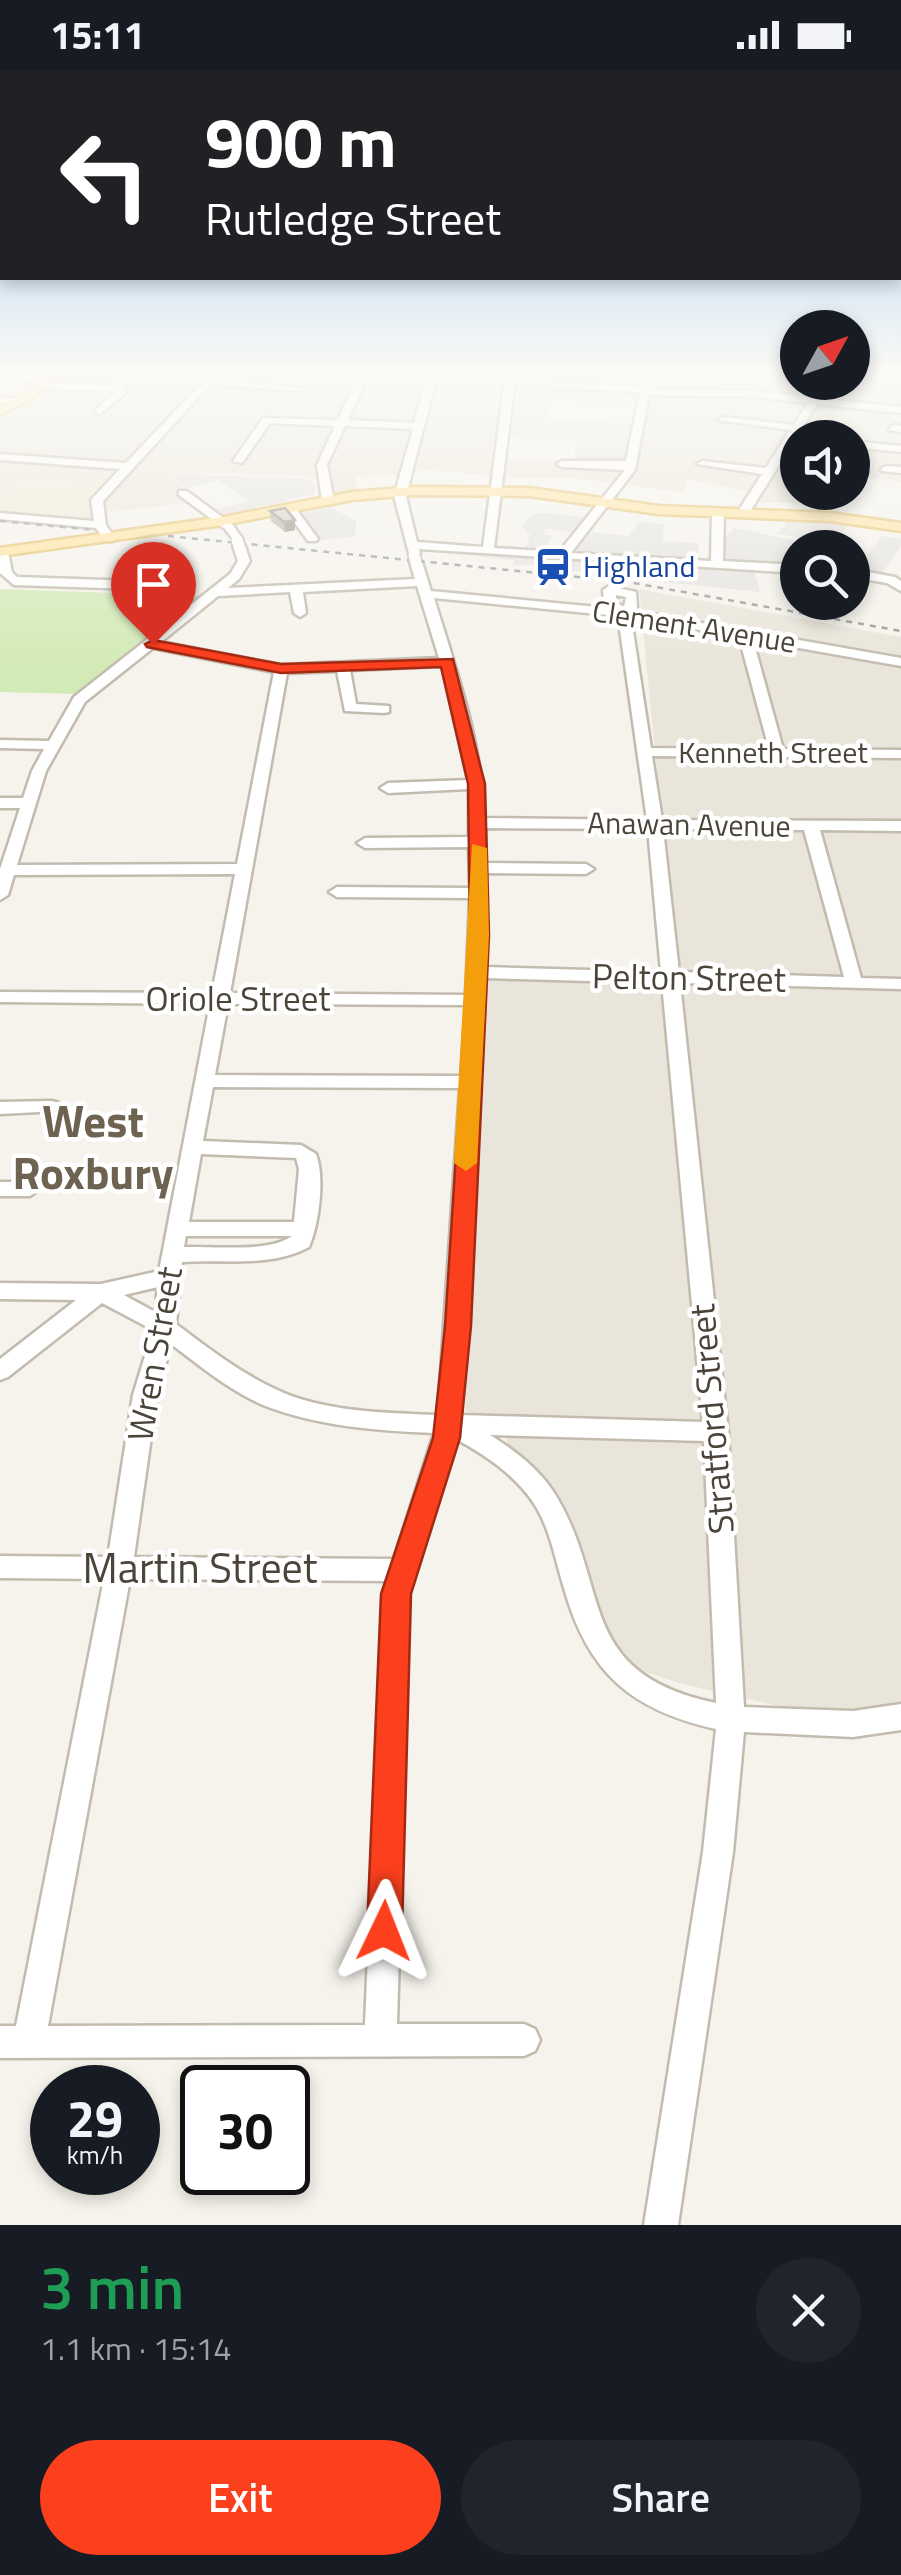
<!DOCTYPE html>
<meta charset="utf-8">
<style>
body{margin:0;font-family:"Titillium Web",sans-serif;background:#20242c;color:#f1f3f6;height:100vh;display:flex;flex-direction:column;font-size:38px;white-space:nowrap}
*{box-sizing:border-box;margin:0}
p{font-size:32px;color:#9ea1a6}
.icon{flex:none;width:55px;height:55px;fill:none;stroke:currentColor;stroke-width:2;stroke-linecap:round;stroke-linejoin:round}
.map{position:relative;height:2155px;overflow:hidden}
.side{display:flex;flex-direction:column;background:#171b24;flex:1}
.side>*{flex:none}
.guide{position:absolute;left:0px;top:0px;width:902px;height:210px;box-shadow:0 5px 15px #0003;background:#202124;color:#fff;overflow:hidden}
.needle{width:65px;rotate:50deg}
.controls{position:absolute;left:780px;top:240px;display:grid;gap:20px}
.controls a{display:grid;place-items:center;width:90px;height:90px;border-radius:50%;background:#171b24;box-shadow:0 5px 15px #0003;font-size:50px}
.speed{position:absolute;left:30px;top:1995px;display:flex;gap:20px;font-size:50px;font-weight:700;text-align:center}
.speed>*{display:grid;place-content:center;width:130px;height:130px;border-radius:50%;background:#171b24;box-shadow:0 5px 15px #0003;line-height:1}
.speed small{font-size:25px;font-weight:400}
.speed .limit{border:5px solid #111;border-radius:15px;background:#fff;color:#111}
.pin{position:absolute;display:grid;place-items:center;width:85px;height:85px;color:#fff;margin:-102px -42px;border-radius:50% 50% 50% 0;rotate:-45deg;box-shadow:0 0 10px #0007}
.pin .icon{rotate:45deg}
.me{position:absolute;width:110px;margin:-55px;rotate:2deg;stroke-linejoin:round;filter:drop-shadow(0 0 8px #0008)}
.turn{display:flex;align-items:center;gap:35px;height:210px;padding:0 40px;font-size:45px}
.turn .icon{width:130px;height:130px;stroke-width:2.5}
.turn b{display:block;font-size:70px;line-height:85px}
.round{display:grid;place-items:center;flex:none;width:105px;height:105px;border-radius:52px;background:#20242c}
.summary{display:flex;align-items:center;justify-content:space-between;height:170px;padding:0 40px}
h1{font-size:60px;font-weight:600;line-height:75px;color:#1e9e55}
.cta{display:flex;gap:20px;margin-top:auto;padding:20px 40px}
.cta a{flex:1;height:115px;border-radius:60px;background:#fc3f1d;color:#fff;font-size:40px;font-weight:600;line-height:115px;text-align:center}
.cta a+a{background:#20242c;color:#f1f3f6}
.status{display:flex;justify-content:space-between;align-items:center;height:70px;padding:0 50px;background:#171b24;direction:ltr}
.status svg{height:28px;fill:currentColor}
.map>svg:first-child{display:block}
</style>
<div class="status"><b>15:11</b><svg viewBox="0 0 49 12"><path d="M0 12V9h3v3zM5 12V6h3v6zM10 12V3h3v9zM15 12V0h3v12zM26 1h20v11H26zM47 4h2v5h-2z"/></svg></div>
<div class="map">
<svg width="901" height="2155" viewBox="0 0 901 2155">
<rect width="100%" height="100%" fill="#f6f3ec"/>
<g fill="#eae5da" fill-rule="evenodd">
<path d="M61,302H797L798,312L822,313L753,423L688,409L683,422L581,409L506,407L507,390L575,392V369L499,368L493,406L405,398L403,405L354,407L358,420L331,425L326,407L177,403L172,408L204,431L100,443L98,437L114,416L18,409L0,425V343L33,326ZM549,330L638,335L635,354L547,349Z"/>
<polygon points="853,302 901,302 901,412 853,406 852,368 798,368 798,422 835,423 831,428 816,426 812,433 756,433 829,313 852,312"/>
<polygon points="639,519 901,567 901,1636 858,1643 791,1639 679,1613 632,1597 605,1566 507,1377 505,1347 465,1342 484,896 677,903"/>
</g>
<polygon fill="#efe8d6" points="17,409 104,415 88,433 92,449 89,452 0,444 0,425"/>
<polygon fill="#d2eab5" points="0,519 203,526 140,581 107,599 79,624 0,622"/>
<g fill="#e5e3e0">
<polygon points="177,404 306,408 314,414 315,424 223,446 215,439 248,431 217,410 188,418 173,407"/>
<polygon points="331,437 356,451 355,467 318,470 301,443"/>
<polygon points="550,443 585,448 575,463 545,458 544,464 553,466 542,483 524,482 530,465 522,456 533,444"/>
<polygon points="788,451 849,454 831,476 835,477 798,478 797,497 743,493 719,486 720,473 734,458 802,472 805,468 777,464"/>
<polygon points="639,452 664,454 663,471 699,473 697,491 585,485 576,480 592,462 629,466"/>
<polygon points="882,466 901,469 901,476 880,506 853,502 852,481 869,483"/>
<polygon points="438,478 754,501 760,522 662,512 661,507 562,500 563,494 513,495 514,490 436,482"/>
</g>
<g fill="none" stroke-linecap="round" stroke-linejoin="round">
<g stroke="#c2bbae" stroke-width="5">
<g id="minor">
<polygon points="124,302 134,302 121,315 128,321 99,345 95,340 117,321 40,319 35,316 40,313 110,315"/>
<polygon points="212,302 222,302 215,310 304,318 299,321 210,315 103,431 106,455 115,469 113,471 105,471 96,458 0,449 0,443 94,451 91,430 120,399 0,390 0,384 126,393"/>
<polygon points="360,302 370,302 348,350 414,353 428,302 438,302 406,426 417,472 483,477 506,302 516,302 494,478 559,482 625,400 562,397 557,394 562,391 626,391 640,322 555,318 552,313 641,316 643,302 653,302 650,319 756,321 811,327 821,312 830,312 821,328 901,337 901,343 817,334 749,443 743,446 737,443 762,404 697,394 702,391 766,398 790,360 718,350 723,347 794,355 808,333 756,327 649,325 635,400 571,483 711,491 712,443 718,440 724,443 723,491 798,495 798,503 419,479 420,484 414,488 410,487 394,426 413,359 345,356 327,395 334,431 328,434 322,431 317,395 335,356 270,353 242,393 233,391 263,348 338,350"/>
<polygon points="758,302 768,302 758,312 753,309"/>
<polygon points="856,302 875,302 876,303 871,306"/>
<polygon points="0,303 47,306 52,309 47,312 0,309"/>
<polygon points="0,326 25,331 20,334 0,332"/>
<polygon points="893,355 901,356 901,362 889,360"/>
<polygon points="852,371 901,376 901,382 852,377"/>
<polygon points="886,396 901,397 901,403 882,401 881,399"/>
<path d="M179,421H187L233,455L243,470L240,473L245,476L250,491L239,509L228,518L415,509L410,492L416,488L422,492L431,521L608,538L604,533L603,520L609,516L636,522L637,537L634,541L901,588V596L753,570L783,679L901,680V688L652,686L662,750L901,751V761L820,760L861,908L901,909V919L680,913L728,1362L744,1637L853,1641L901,1634V1660L853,1667L744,1662L733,1782L678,2155H644L703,1782L716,1659C631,1640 588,1603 564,1518C555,1489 550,1457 533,1432C514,1404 485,1385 456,1369L409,1523L397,1954H524L535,1959L540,1970L535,1981L524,1986L0,1988V1956H16L104,1509L0,1508V1486L108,1487L133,1325L153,1260L102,1233L8,1307L0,1310V1289L76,1230L0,1229V1213L101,1214L159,1201L210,934L0,932V922L212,923L235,804L14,805L8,825L0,830V799L20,738H0V728H23L32,701L44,679L0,678V670L49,671L74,627L230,504L238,491L233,476L236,473L225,459L179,425ZM417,516L439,588L281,595L161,572L218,526L290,522L294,543L300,547L306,543L303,522ZM616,525L626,527L624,537L616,532ZM434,528L618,546L647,750L484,748C482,672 456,600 434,528ZM631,548L739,567L769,679L651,678ZM153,578L274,602L237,794L17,795L46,701L85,632ZM442,596L468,710L388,713L380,718L388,723L469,719V767L365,768L357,773L365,778L469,777L470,818L337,817L329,822L337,827L470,828L466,925L230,923L287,603L337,601L345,641L384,643L389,642V636L356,634L350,600ZM485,758L648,759L661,902L486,897V803L586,804L594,799L586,794L486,793ZM663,759L804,760L844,907L679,902ZM485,908L662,913L703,1352L461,1345ZM228,934L466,935L461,1006L215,1005ZM213,1017L460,1018L438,1345C386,1343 322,1342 275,1319C239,1302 208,1278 176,1254L182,1192C224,1189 270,1198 309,1177C319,1154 325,1108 316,1084L301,1075L203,1071ZM201,1084L296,1088L299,1099L294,1152H189ZM186,1166H292C269,1183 213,1176 184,1177ZM158,1217L155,1242L124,1225ZM171,1274C200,1296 229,1320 263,1335C316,1356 378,1361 434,1363L394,1489L134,1487L157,1325ZM490,1365L704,1371L716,1633C572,1603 613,1515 553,1421C537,1397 514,1380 490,1365ZM130,1509L387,1511L383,1523L365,1955L48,1956Z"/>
<polygon points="286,436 294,436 318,469 316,471 308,471 284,438"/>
<polygon points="0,479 8,482 12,502 17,507 165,512 171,516 165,520 14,515 0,503"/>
<polygon points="852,499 895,507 901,511 901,521 887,513 852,507"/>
<polygon points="52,1031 59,1033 62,1037 59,1041 0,1044 0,1032"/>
<polygon points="0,1112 30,1112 40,1119 30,1126 0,1126"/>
</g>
</g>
<g stroke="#e6c16a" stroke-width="5">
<g id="major">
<polygon points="48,302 61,302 31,330 0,344 0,335 23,324"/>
<polygon points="413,417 529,418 659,436 830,443 901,453 901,461 830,451 659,444 529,426 413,425 352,430 223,455 0,486 0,478 223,447 352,422"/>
</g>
</g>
<use href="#minor" fill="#fff" fill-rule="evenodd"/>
<use href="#major" fill="#ffe39c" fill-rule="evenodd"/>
<g stroke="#9a9a9a" stroke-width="2.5" stroke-dasharray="6 6" stroke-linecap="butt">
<polyline points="0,451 94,460"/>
<polyline points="168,466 628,512 901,561"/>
</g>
<g stroke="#c2bbae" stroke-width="14" stroke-linecap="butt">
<g id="minor-bridge">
<polyline points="237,470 239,476"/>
<polyline points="414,485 416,492"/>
</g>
</g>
<use href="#minor-bridge" stroke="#fff" stroke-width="11"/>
</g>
<polygon fill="#bab2a6" points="270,441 295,460 285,462 271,451"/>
<polygon fill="#979187" points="295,450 295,460 285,462 284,452"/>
<polygon fill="#d8cfc1" stroke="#979187" stroke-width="2.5" points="285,438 295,450 284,452 270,441"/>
<linearGradient id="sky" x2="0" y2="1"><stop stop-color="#8fc1ec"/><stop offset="0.5" stop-color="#fbfaf6"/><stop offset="1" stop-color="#fbfaf6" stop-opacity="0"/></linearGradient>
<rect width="901" height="603" fill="url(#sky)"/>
<polygon fill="#fc3f1d" stroke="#a42913" stroke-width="2.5" points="153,570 281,594 453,589 485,714 489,865 471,1256 460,1368 411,1524 402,1861 397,1873 384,1878 372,1873 367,1861 381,1524 433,1368 445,1256 470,865 468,714 441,597 281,603 147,577 145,574"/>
<polygon fill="#f59e0b" points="472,774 487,778 489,865 477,1093 466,1101 454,1093"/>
<defs>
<g id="station-bare" transform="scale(3)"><path d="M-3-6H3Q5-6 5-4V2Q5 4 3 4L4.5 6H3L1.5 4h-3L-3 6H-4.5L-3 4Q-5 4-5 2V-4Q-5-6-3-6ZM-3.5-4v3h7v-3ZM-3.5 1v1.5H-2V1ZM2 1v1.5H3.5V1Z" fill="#1a4fb4" stroke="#fff" stroke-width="2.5" paint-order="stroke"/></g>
</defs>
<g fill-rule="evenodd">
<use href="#station-bare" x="553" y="497"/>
</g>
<g text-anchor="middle" stroke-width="9" stroke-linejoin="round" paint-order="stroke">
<g font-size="30" fill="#164399" stroke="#fff" text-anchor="start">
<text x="583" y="507">Highland</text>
</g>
<g font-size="30" fill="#4b4439" stroke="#fff">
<text transform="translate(694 557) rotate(9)" y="10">Clement Avenue</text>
<text x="773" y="693">Kenneth Street</text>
<text transform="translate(689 755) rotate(1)" y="10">Anawan Avenue</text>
</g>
<g font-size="35" fill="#4b4439" stroke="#fff">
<text transform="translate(689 908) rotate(1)" y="12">Pelton Street</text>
<text x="238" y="941">Oriole Street</text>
<text transform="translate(155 1284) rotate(-80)" y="12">Wren Street</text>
<text transform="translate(712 1349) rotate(-95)" y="12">Stratford Street</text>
</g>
<g font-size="42" fill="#4b4439" stroke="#fff">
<text x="200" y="1513">Martin Street</text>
</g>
<g font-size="45" font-weight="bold" fill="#6e6250" stroke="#fff">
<text x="93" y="1067">West<tspan x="93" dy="52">Roxbury</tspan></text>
</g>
</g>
</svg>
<div class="controls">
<a><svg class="needle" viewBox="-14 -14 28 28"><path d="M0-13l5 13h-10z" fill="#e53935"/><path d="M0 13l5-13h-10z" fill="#9ea1a6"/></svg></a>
<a><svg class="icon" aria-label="sound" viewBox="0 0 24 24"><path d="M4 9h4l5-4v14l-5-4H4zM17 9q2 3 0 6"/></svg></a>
<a><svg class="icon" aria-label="search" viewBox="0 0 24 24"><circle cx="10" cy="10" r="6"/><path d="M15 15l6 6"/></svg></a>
</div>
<div class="speed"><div>29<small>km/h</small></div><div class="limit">30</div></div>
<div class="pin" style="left:153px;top:574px;background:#d93025"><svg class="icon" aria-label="arrive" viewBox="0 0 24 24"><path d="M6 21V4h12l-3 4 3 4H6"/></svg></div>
<svg class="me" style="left:384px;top:1861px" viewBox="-20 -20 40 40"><path d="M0-17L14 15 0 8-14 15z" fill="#fc3f1d" stroke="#fff" stroke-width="4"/></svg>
<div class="guide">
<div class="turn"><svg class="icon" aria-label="left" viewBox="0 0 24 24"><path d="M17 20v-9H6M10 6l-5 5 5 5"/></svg><div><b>900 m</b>Rutledge Street</div></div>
</div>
</div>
<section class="side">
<div class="summary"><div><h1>3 min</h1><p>1.1 km · 15:14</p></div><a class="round"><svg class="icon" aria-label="close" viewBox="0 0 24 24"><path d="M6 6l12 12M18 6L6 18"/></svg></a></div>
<div class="cta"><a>Exit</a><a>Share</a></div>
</section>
